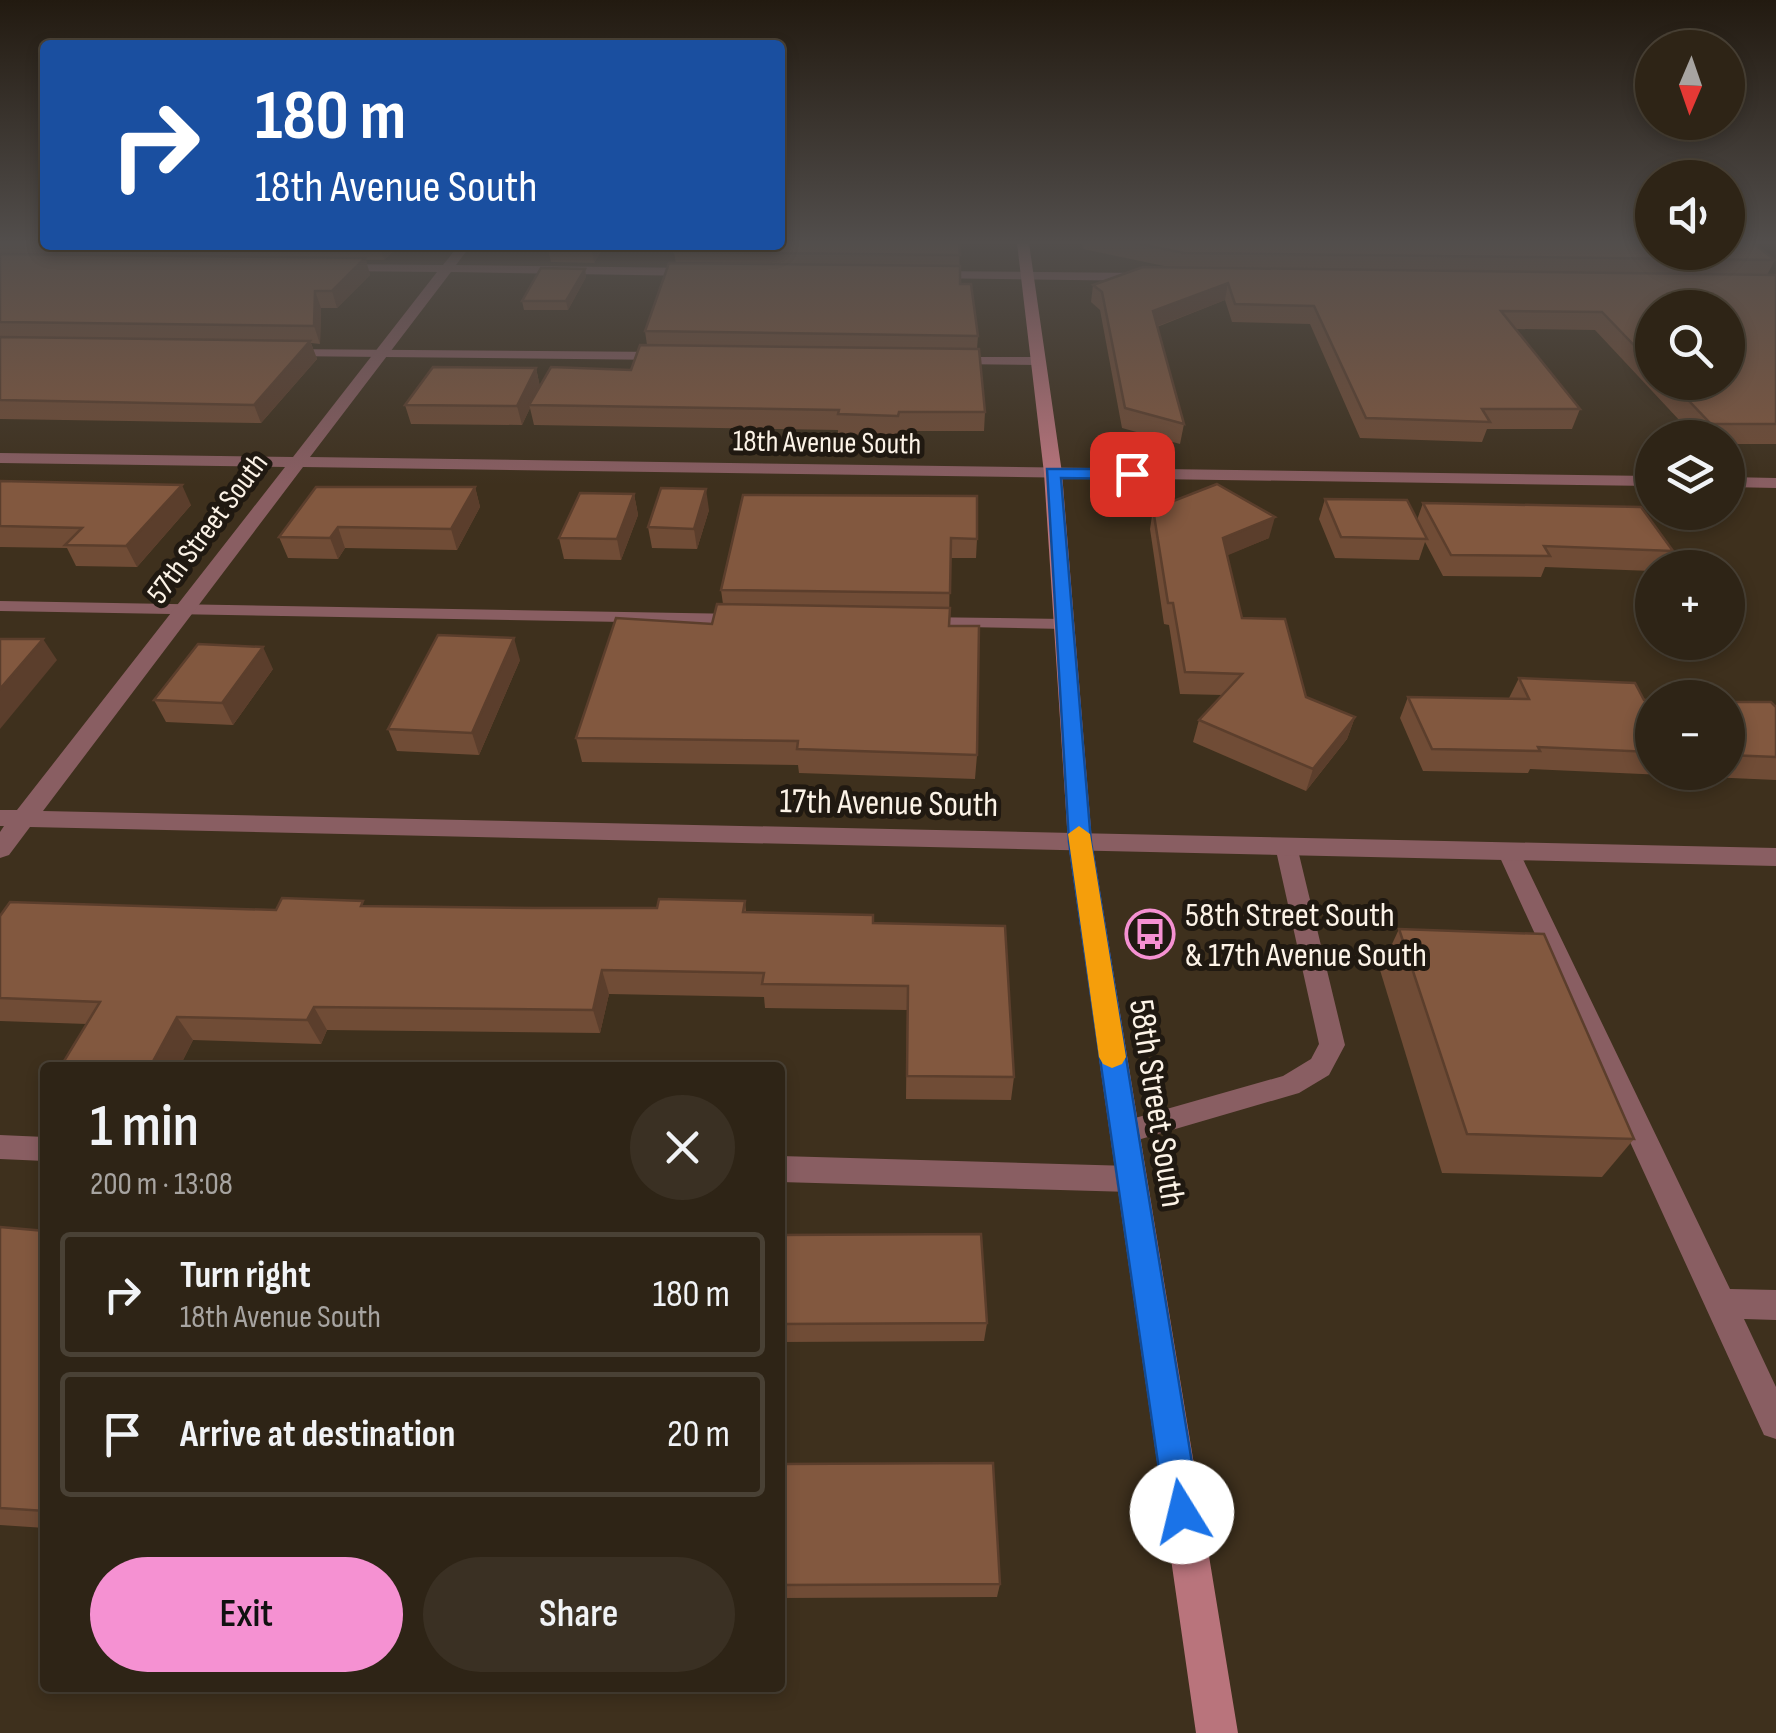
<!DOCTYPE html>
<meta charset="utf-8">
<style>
body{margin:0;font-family:"Sofia Sans Condensed",sans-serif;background:#3a3023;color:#f1f3f6;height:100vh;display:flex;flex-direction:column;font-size:38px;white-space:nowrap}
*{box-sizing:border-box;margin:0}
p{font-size:32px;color:#a7a4a1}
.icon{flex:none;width:55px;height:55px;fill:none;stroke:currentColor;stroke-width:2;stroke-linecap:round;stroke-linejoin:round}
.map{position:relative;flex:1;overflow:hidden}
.details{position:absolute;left:40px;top:1062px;width:745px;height:630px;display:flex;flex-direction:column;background:#2e2416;border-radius:10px;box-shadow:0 5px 15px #0003,0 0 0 2px #494135}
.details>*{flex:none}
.top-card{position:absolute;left:40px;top:40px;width:745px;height:210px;border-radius:10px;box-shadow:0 5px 15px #0003,0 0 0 2px #494135;background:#1a4fa0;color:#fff;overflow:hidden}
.needle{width:65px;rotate:182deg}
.fabs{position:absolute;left:1635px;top:30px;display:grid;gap:20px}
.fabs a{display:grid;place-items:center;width:110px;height:110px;border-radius:50%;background:#2e2416;box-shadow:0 5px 15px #0003,0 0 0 2px #494135;font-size:50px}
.pin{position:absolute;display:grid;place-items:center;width:85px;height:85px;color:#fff;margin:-42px;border-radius:20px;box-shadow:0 5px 15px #0006}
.me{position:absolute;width:110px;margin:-55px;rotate:351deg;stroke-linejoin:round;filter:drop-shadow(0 0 8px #0008)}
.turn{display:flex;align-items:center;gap:35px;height:210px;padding:0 50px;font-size:45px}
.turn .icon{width:130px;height:130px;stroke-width:2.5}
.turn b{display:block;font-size:70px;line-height:85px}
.round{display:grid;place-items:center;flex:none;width:105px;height:105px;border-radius:52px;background:#3a3023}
.summary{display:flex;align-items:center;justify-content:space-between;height:170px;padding:0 50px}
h1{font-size:60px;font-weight:600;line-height:75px}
.action{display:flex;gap:20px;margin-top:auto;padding:20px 50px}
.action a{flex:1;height:115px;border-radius:60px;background:#f591d2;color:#111;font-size:40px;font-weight:600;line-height:115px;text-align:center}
.action a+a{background:#3a3023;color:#f1f3f6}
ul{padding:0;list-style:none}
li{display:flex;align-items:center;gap:30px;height:125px;margin:0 20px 15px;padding:0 30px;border:5px solid #494135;border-radius:10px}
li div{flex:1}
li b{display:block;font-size:38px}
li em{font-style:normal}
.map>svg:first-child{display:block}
</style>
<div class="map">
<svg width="1776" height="1733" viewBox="0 0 1776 1733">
<rect width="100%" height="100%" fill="#3e301d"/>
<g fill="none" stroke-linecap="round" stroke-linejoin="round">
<g fill="#895e62" fill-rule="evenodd">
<polygon points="278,349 666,352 673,356 666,360 283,356 276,352"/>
<polygon points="948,357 1038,357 1045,361 1038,365 953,364 948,363"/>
<polygon points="0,601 741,614 750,619 741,624 0,611"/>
<polygon points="918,617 1064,619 1073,624 1064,629 912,626 909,622"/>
<polygon points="1286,838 1297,846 1345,1045 1329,1075 1299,1093 1124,1144 1114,1140 1110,1132 1114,1124 1283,1076 1311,1059 1319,1044 1275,846"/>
<polygon points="1508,843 1519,851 1730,1289 1776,1290 1776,1320 1744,1319 1776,1387 1776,1439 1764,1435 1497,851"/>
<polygon points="0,1135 45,1137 45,1161 0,1159"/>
<polygon points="780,1156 1131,1166 1141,1170 1145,1179 1141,1188 1131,1192 780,1182"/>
</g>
<g fill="#895e62" fill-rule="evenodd">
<polygon points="459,245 471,245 456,265 696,268 703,272 696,276 451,272 310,457 1652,476 1652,486 303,467 43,811 1776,848 1776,866 30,827 9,855 0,858 0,832 4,826 0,826 0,810 17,810 285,467 0,463 0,453 293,457 437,272 336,271 331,270 331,264 443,265"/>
<polygon points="921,271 1146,273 1153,277 1146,281 926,278 919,274"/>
<polygon points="1728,477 1776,478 1776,488 1728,487"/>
</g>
<polygon fill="#b9747c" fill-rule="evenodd" points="1017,243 1029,243 1062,473 1092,842 1238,1733 1196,1733 1068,842 1044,473"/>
</g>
<g fill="#704c36" fill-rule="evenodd">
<polygon points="0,243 45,243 45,245 400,245 384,260 366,260 370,275 337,308 321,308 320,344 311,343 317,359 261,423 0,419"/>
<polygon points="959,243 960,284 978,336 977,349 985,412 984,431 899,431 898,436 838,434 838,430 534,425 530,408 522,425 411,424 405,405 536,368 540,387 631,370 647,345 645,331 676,263 674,252"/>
<path d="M1082,243H1652L1775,260L1767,275H1776V444H1728V438H1696L1595,330L1516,329L1580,409L1572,429H1487L1482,442L1360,438L1310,324L1232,322L1225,300L1157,327L1184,424L1180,444L1122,428L1100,310L1091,302L1093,285L1169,267L1083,249ZM1652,308L1728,382H1652Z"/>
<polygon points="507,245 647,245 645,250 602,250 594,263 551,262 548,248 550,246"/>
<polygon points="585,269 586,277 568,310 524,310 522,301"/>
<polygon points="0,481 191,505 137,567 76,566 67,548 0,547"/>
<polygon points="475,487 480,507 457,550 345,548 338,559 288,558 279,537"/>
<polygon points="634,494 638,515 621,560 564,559 559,538"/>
<polygon points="743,495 977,539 976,558 950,558 949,626 977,755 975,779 799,773 798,765 582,762 576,738 712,624 723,604 721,590"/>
<polygon points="1325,499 1417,520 1423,503 1673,551 1664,568 1652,568 1652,571 1545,567 1541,577 1443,576 1425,542 1419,560 1335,558 1319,519"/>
<polygon points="1153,509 1269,538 1227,555 1242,618 1306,697 1355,717 1347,739 1306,791 1193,742 1199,720 1222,695 1180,694 1169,625 1164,624 1150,529"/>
<polygon points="709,510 697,549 652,548 648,527"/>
<polygon points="520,660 479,755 397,751 388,729"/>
<polygon points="273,669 233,725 166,722 154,700"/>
<polygon points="1519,678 1652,700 1652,772 1728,772 1728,702 1776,707 1776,780 1530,769 1528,773 1423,771 1400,718 1408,697 1509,698"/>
<polygon points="745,901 746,912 874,923 1014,1077 1011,1100 906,1099 907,1010 765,1008 764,997 609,994 600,1033 327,1030 321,1044 193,1040 179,1068 70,1068 64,1061 87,1024 0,1021 0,916 276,910 365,906 657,908"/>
<polygon points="1399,929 1634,1139 1602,1177 1442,1173 1380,970"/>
<polygon points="0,1227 45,1231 45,1528 0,1525"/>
<polygon points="780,1235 987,1323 984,1341 780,1342"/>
<polygon points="780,1464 1000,1584 997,1597 780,1598"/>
</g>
<g fill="#5b3e2c">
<polygon points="380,245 400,245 384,260"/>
<polygon points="594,245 601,245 602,250 594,263 592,249"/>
<polygon points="365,258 370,275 337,308 332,291"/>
<polygon points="585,269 586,277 568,310 566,301"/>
<polygon points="1228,283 1225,300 1150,329 1153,311"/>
<polygon points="315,291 321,308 320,344 314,326"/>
<polygon points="310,341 317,359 261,423 254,405"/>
<polygon points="536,368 540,387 529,405 530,408 522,425 517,406"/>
<polygon points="182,485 191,505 137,567 126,546"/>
<polygon points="475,487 480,507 457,550 451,529"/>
<polygon points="706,489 709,510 697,549 694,529"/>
<polygon points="634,494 638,515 621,560 617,539"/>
<polygon points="1275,517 1269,538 1219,559 1223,538"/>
<polygon points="338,527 345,548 338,559 330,538"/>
<polygon points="514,638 520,660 479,755 472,733"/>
<polygon points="43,639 57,660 0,729 0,689"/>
<polygon points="263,647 273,669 233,725 222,703"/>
<polygon points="1355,717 1347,739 1306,791 1313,769"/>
<polygon points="602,970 609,994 600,1033 593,1010"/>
<polygon points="314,1007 327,1030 321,1044 307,1020"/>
<polygon points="177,1017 193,1040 179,1068 153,1068 151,1065"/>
</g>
<g fill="#82583f" stroke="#5b3e2c" stroke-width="2.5">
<polygon points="780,243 959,243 960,255 674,252 676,245 780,245"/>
<polygon points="1135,243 1652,243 1652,252 1728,252 1728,243 1753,243 1775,260 1184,253"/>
<polygon points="550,245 594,245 592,249 548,248"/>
<polygon points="0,254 365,258 332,291 315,291 314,326 0,322"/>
<polygon points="669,263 960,266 960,284 971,284 978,336 645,331"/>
<polygon points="1143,267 1776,275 1776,424 1711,424 1671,382 1728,382 1728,308 1652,308 1652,364 1602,312 1501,311 1580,409 1482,409 1490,422 1366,418 1314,306 1235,304 1228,283 1153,311 1184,424 1125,408 1102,292 1093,285"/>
<polygon points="541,268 585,269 566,301 522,301"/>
<polygon points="0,337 310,341 254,405 0,400"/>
<polygon points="640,345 979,349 985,412 899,412 898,416 838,414 839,410 529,405 551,367 631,370"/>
<polygon points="433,367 536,368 517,406 405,405"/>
<polygon points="0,481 182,485 126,546 65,545 82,528 0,526"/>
<polygon points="1217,484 1275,517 1223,538 1242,618 1285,619 1306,697 1355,717 1313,769 1199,720 1242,674 1185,672 1173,603 1168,603 1153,509"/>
<polygon points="316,487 475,487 451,529 338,527 330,538 279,537"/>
<polygon points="661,488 706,489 694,529 648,527"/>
<polygon points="580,493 634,494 617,539 559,538"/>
<polygon points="743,495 977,496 977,539 951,538 950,593 721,590"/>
<polygon points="1325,499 1407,500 1427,539 1341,537"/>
<polygon points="1423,503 1641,507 1673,551 1544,546 1550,556 1451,555"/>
<polygon points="717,604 950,608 949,626 979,626 977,755 797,749 798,741 576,738 616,618 712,624"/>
<polygon points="438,635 514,638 472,733 388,729"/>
<polygon points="0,639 43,639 0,689"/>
<polygon points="198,644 263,647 222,703 154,700"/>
<polygon points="1519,678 1635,683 1644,700 1652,700 1652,752 1538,747 1540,751 1432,749 1408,697 1529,699"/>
<polygon points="1728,702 1771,702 1776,707 1776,757 1728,755"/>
<polygon points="282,898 363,901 361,906 535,908 657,908 659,899 745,901 743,912 873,915 873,923 1005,926 1014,1077 907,1076 908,986 762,984 764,973 602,970 593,1010 314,1007 307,1020 177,1017 151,1065 64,1061 100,1002 0,998 0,916 10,902 276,910"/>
<polygon points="1399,929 1544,934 1634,1139 1467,1134"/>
<polygon points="0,1227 45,1231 45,1511 0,1508"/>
<polygon points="981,1234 987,1323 780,1324 780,1235"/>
<polygon points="993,1463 1000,1584 780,1585 780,1464"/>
</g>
<linearGradient id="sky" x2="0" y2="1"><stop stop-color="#221a10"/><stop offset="0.5" stop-color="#524e4c"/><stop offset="1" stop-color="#524e4c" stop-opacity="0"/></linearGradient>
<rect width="1776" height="485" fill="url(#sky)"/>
<polygon fill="#1a73e8" stroke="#114b97" stroke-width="2.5" points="1047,469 1132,469 1140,474 1132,479 1061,478 1091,842 1200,1512 1195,1524 1182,1529 1170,1524 1165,1512 1069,842"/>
<polygon fill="#f59e0b" points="1079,826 1090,834 1126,1057 1122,1064 1112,1068 1103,1064 1099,1057 1068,834"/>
<defs>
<g id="bus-ring" transform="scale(2.5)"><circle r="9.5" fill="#201911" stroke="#f591d2" stroke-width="1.5"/><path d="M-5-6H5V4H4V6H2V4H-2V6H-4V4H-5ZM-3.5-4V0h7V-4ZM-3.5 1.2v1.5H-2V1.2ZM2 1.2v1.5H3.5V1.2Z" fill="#f591d2"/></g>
</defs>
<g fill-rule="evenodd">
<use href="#bus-ring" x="1150" y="934"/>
</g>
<g text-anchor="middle" stroke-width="10" stroke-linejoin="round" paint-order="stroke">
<g font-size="30" fill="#fcf3e7" stroke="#201911">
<text transform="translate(827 442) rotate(1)" y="10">18th Avenue South</text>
<text transform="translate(207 528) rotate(-53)" y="10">57th Street South</text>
</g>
<g font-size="35" fill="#fcf3e7" stroke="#201911">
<text transform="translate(889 802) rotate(1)" y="12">17th Avenue South</text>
<text transform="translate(1158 1103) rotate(81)" y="12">58th Street South</text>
</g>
<g font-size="35" fill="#fcf3e7" stroke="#201911" text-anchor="start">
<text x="1185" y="926">58th Street South<tspan x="1185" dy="40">&amp; 17th Avenue South</tspan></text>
</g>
</g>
</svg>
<div class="fabs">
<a><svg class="needle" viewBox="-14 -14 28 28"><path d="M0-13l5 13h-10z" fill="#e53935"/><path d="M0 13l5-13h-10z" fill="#a7a4a1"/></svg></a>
<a><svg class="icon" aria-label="sound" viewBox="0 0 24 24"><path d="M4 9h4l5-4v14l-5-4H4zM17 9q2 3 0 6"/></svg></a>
<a><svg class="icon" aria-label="search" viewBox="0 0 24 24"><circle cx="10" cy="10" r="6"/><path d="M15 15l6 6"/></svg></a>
<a><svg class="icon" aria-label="layers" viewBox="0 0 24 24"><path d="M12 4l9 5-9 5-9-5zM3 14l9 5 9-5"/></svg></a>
<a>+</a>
<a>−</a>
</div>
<div class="pin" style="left:1132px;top:474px;background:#d93025"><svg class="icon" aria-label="arrive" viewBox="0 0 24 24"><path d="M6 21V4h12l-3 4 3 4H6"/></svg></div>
<svg class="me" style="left:1182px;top:1512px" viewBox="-20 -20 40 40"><circle r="19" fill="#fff"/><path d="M0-13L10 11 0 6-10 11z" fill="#1a73e8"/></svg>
<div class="top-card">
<div class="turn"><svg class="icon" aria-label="right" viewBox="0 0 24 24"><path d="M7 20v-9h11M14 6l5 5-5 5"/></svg><div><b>180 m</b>18th Avenue South</div></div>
</div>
<section class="details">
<div class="summary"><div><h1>1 min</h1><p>200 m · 13:08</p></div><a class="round"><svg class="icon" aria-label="close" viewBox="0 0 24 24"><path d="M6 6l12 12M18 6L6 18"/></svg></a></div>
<ul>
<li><svg class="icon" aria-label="right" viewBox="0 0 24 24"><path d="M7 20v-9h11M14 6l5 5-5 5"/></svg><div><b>Turn right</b><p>18th Avenue South</p></div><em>180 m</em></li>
<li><svg class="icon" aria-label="arrive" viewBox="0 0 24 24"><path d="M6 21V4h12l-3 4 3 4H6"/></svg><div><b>Arrive at destination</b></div><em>20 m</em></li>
</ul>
<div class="action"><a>Exit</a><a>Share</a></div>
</section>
</div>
